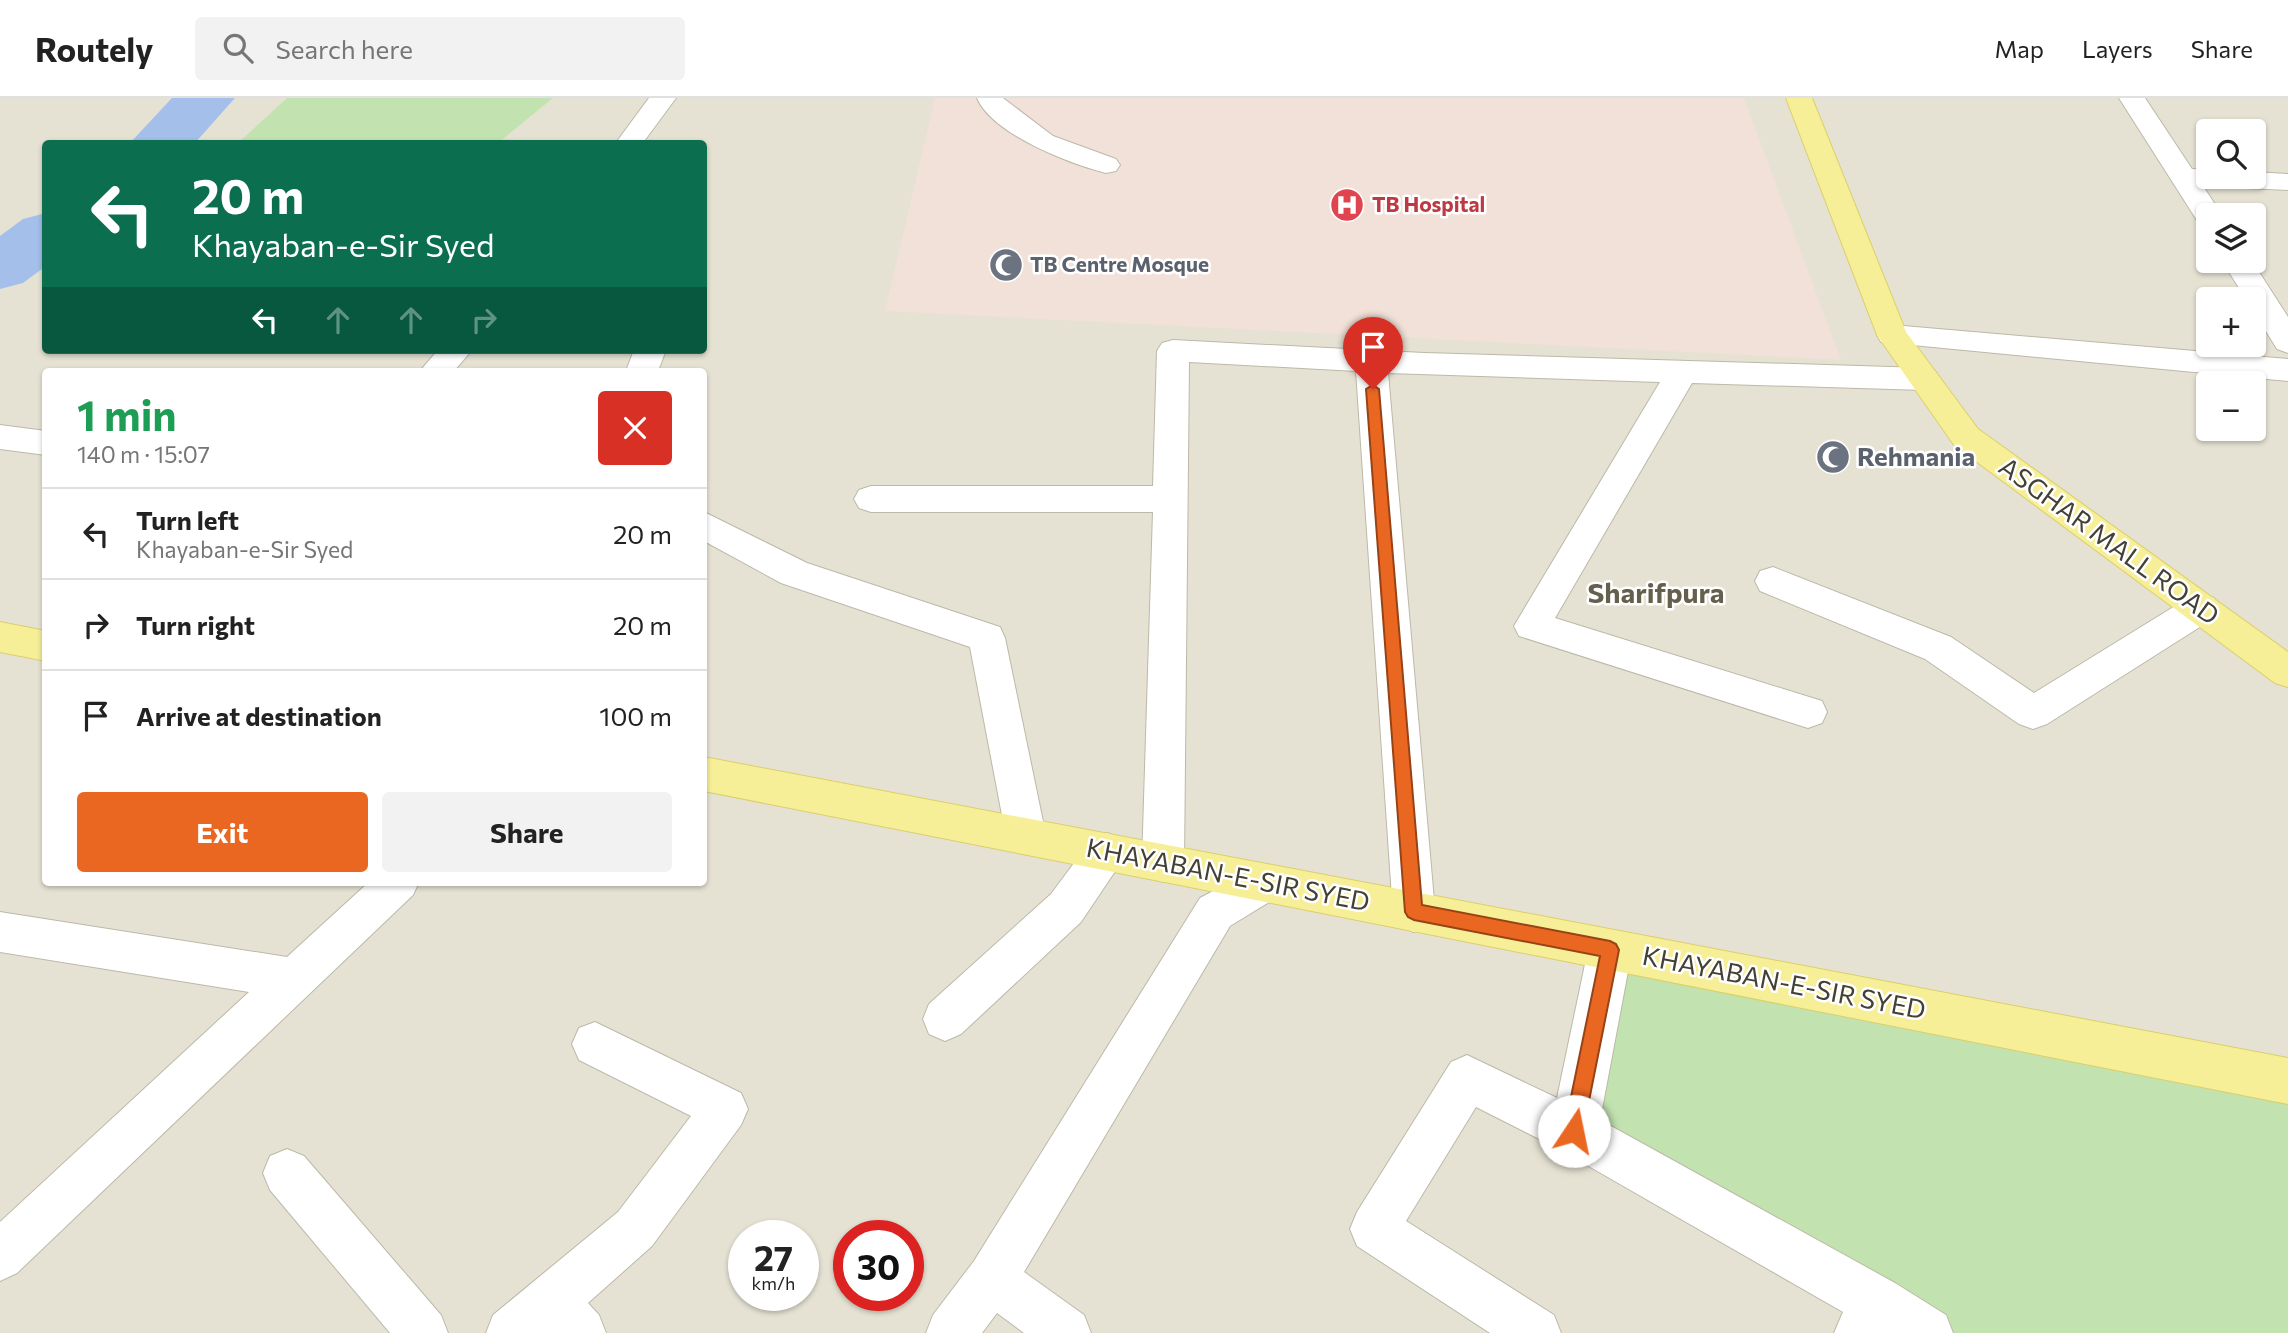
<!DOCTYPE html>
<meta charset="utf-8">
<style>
body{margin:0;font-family:Commissioner,sans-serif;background:#f2f2f2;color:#222;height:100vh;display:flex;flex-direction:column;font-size:26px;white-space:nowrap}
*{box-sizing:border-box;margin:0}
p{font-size:23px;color:#767676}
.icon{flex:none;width:38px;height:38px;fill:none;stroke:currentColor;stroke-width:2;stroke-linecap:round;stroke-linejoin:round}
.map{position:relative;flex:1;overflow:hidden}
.sheet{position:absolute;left:42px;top:270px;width:665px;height:518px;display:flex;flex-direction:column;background:#fff;border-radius:7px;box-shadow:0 2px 5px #0004}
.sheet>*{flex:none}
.guide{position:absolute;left:42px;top:42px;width:665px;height:214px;border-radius:7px;box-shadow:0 2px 5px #0004;background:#0b6e4f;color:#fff;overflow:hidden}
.controls{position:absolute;left:2196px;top:21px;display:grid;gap:14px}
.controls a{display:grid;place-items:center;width:70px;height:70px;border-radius:7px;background:#fff;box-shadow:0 2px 5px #0004;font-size:35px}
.speed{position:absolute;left:728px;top:1122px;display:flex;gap:14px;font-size:35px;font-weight:700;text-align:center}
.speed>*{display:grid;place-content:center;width:91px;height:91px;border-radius:50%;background:#fff;box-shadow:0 2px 5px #0004;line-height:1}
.speed small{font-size:18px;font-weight:400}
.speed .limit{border:10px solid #d22;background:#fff;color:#111}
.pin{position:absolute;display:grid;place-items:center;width:60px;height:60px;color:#fff;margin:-72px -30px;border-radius:50% 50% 50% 0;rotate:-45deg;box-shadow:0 0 7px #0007}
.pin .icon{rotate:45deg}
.me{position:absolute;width:77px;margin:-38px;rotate:11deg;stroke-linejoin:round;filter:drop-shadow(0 0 5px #0008)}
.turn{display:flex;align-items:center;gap:24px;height:147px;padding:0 35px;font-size:32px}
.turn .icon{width:91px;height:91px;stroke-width:2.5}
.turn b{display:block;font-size:49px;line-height:60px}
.lanes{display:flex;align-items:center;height:66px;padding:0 35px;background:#0003;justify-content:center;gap:35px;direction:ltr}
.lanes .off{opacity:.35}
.round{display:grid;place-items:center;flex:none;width:74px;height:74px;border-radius:7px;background:#f2f2f2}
.summary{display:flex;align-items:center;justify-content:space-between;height:119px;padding:0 35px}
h1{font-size:42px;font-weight:700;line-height:52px;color:#1e9e55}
.primary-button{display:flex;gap:14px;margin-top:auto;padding:14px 35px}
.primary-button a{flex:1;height:80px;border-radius:7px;background:#ea6722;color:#fff;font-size:28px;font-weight:700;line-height:80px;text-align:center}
.primary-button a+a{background:#f2f2f2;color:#222}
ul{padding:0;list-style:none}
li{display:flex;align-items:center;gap:21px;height:91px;padding:0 35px;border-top:2px solid #e0e0e0}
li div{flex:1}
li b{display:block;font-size:26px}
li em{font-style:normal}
header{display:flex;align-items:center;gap:42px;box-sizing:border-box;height:98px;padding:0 35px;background:#fff;border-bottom:2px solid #e0e0e0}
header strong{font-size:33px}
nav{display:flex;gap:38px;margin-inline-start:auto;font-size:24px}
.search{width:490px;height:63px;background:#f2f2f2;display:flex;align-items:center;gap:18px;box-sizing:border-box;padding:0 24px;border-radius:7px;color:#767676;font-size:26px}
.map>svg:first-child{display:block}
</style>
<header>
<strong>Routely</strong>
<div class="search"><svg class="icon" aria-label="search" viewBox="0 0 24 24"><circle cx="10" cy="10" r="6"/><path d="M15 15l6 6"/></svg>Search here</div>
<nav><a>Map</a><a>Layers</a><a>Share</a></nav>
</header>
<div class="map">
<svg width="2288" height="1235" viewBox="0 0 2288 1235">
<rect width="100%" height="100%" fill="#f1f0e5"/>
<path fill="#e5e2d3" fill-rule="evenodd" d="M0,0H2288V1235H0ZM2208,33H2254V79H2208ZM46,46H704V252H46ZM2208,117H2254V163H2208ZM2208,201H2254V247H2208ZM46,273H704V784H46ZM2208,285H2254V331H2208ZM744,1138H803V1197H744ZM849,1138H908V1197H849Z"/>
<polygon fill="#f1e1d8" points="935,0 1744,0 1841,262 885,213"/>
<g fill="#c2e3b0">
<polygon points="287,0 553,0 498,45 238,45"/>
<polygon points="1610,852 2288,983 2288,1235 1928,1235 1574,1033"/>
</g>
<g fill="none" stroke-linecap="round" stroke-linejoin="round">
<g fill="#a4c0ea" fill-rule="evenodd">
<polygon points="172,0 235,0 194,46 129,46"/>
<polygon points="46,115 46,168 23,185 0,191 0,138 23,121"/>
</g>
<g stroke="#bcb9a8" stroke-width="2">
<g id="minor">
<polygon points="649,0 676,0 642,46 615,46"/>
<path d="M977,0H1003L1053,38L1116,61L1120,67L1116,73L1106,75C1070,66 992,36 977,0Z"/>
<polygon points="2119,0 2145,0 2192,71 2208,72 2208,79 2254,79 2254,74 2288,76 2288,92 2203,88 2222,117 2208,117 2208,127 2198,124"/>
<polygon points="2222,163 2252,163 2288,219 2288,255 2277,251 2254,214 2254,201 2246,201"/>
<polygon points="1892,227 2288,261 2288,283 1881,244 1877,237 1881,230"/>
<polygon points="1173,242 1424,255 1924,270 1935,273 1940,281 1935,289 1924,292 1692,285 1555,520 1822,603 1827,614 1822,625 1808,630 1519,538 1514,528 1660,284 1388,275 1435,814 1429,828 1414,834 1399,828 1393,814 1356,273 1189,264 1184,765 1178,778 1163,784 1148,778 1142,765 1153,414 871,414 859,410 854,401 859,392 871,388 1153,388 1157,253 1162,245"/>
<polygon points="438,252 472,252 454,273 420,273"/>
<polygon points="634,252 666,252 658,273 626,273"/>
<polygon points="0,327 46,333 46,357 0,351"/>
<polygon points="704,414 807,465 1000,529 1005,540 1046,738 1040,751 1026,756 1012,751 1006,738 970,549 781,485 704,443"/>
<polygon points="1773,469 1951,539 2034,595 2188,500 2201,496 2214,500 2219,510 2214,520 2047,626 2033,631 2019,626 1925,561 1760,493 1755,483 1760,473"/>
<polygon points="1107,735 1122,741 1128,754 1081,824 961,936 945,943 929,936 923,921 929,906 1051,796 1092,741"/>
<polygon points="1264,766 1279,772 1285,785 1279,798 1230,828 1024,1174 1084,1217 1091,1235 1024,1235 997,1215 982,1235 926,1235 933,1217 974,1163 1200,800"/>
<polygon points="369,784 419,784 413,797 17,1175 0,1183 0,1124 249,894 0,854 0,814 287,859"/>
<polygon points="1610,832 1625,838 1632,852 1600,1022 1895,1185 1946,1217 1953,1235 1834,1235 1843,1214 1557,1050 1476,1009 1406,1123 1554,1217 1561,1235 1490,1235 1357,1148 1350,1131 1357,1114 1451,964 1467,957 1557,1000 1588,852 1595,838"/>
<polygon points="595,924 741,995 748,1011 741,1027 652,1148 588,1205 599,1217 606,1235 486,1235 493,1217 618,1114 691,1018 579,962 572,946 579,930"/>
<polygon points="287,1051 304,1058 441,1217 448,1235 390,1235 270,1092 263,1075 270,1058"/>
</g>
</g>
<g stroke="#dacf69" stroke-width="2">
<g id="major">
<polygon points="1786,0 1812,0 1906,234 1978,331 2288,554 2288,589 2275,585 1954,347 1877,237"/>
<polygon points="0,524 46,533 46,563 0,554"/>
<polygon points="704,659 2288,960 2288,1006 704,693"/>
</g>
</g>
<use href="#minor" fill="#fff" fill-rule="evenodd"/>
<use href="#major" fill="#f7ee98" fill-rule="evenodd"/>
</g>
<polygon fill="#ea6722" stroke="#984316" stroke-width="2" points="1373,287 1379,291 1422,807 1610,843 1616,846 1619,852 1583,1033 1581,1040 1574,1042 1567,1040 1564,1033 1600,858 1414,822 1408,819 1405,814 1366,291"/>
<defs>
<g id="hospital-disc" transform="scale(1.75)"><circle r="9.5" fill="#e0444e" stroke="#fff"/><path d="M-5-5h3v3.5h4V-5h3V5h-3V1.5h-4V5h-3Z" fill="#fff"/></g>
<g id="mosque-disc" transform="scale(1.75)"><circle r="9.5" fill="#6b7280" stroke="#fff"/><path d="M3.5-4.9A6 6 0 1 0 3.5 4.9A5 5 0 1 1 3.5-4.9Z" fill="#fff"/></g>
</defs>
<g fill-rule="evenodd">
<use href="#hospital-disc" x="1347" y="107"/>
<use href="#mosque-disc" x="1006" y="167"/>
<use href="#mosque-disc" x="1833" y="359"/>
</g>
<g text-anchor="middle" stroke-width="5" stroke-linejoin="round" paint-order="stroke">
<g font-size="21" font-weight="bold" fill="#be3a42" stroke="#fff" text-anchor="start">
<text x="1372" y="114">TB Hospital</text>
</g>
<g font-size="21" font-weight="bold" fill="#5b616d" stroke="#fff" text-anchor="start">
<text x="1030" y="174">TB Centre Mosque</text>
</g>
<g font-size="26" font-weight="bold" fill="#5b616d" stroke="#fff" text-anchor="start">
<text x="1857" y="368">Rehmania</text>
</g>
<g font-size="26" fill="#434035" stroke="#fff">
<text transform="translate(2109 443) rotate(36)" y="9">ASGHAR MALL ROAD</text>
<text transform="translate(1228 777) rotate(11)" y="9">KHAYABAN-E-SIR SYED</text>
<text transform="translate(1784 885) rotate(11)" y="9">KHAYABAN-E-SIR SYED</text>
</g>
<g font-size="28" font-weight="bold" fill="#65604d" stroke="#fff">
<text x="1656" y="505">Sharifpura</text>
</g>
</g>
</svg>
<div class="controls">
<a><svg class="icon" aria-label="search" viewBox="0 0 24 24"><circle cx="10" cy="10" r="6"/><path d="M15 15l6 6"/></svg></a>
<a><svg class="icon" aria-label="layers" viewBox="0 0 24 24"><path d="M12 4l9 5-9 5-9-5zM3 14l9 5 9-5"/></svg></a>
<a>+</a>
<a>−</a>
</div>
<div class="speed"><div>27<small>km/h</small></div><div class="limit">30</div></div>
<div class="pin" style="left:1373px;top:291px;background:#d93025"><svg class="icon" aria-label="arrive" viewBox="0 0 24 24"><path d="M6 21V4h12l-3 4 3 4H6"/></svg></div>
<svg class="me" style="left:1574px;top:1033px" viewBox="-20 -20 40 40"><circle r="19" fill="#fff"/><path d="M0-13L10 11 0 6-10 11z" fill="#ea6722"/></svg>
<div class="guide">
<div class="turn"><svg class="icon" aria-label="left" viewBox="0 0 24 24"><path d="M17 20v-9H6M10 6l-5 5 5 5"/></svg><div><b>20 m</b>Khayaban-e-Sir Syed</div></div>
<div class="lanes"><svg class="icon" aria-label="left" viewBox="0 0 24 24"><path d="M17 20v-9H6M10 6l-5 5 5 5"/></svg><svg class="icon off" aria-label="ahead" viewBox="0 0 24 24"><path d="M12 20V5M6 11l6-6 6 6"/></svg><svg class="icon off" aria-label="ahead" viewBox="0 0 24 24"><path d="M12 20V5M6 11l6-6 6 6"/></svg><svg class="icon off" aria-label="right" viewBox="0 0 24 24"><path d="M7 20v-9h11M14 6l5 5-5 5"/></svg></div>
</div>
<section class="sheet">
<div class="summary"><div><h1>1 min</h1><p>140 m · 15:07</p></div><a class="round" style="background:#d93025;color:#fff"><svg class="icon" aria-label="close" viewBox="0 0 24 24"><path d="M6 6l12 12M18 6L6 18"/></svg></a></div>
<ul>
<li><svg class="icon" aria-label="left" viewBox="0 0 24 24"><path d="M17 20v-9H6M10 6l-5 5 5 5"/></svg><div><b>Turn left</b><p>Khayaban-e-Sir Syed</p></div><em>20 m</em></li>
<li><svg class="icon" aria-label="right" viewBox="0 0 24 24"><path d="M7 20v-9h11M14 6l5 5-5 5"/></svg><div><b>Turn right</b></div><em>20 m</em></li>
<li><svg class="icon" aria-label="arrive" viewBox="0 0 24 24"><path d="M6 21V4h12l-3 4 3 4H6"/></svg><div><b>Arrive at destination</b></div><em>100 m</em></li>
</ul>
<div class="primary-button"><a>Exit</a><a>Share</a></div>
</section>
</div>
